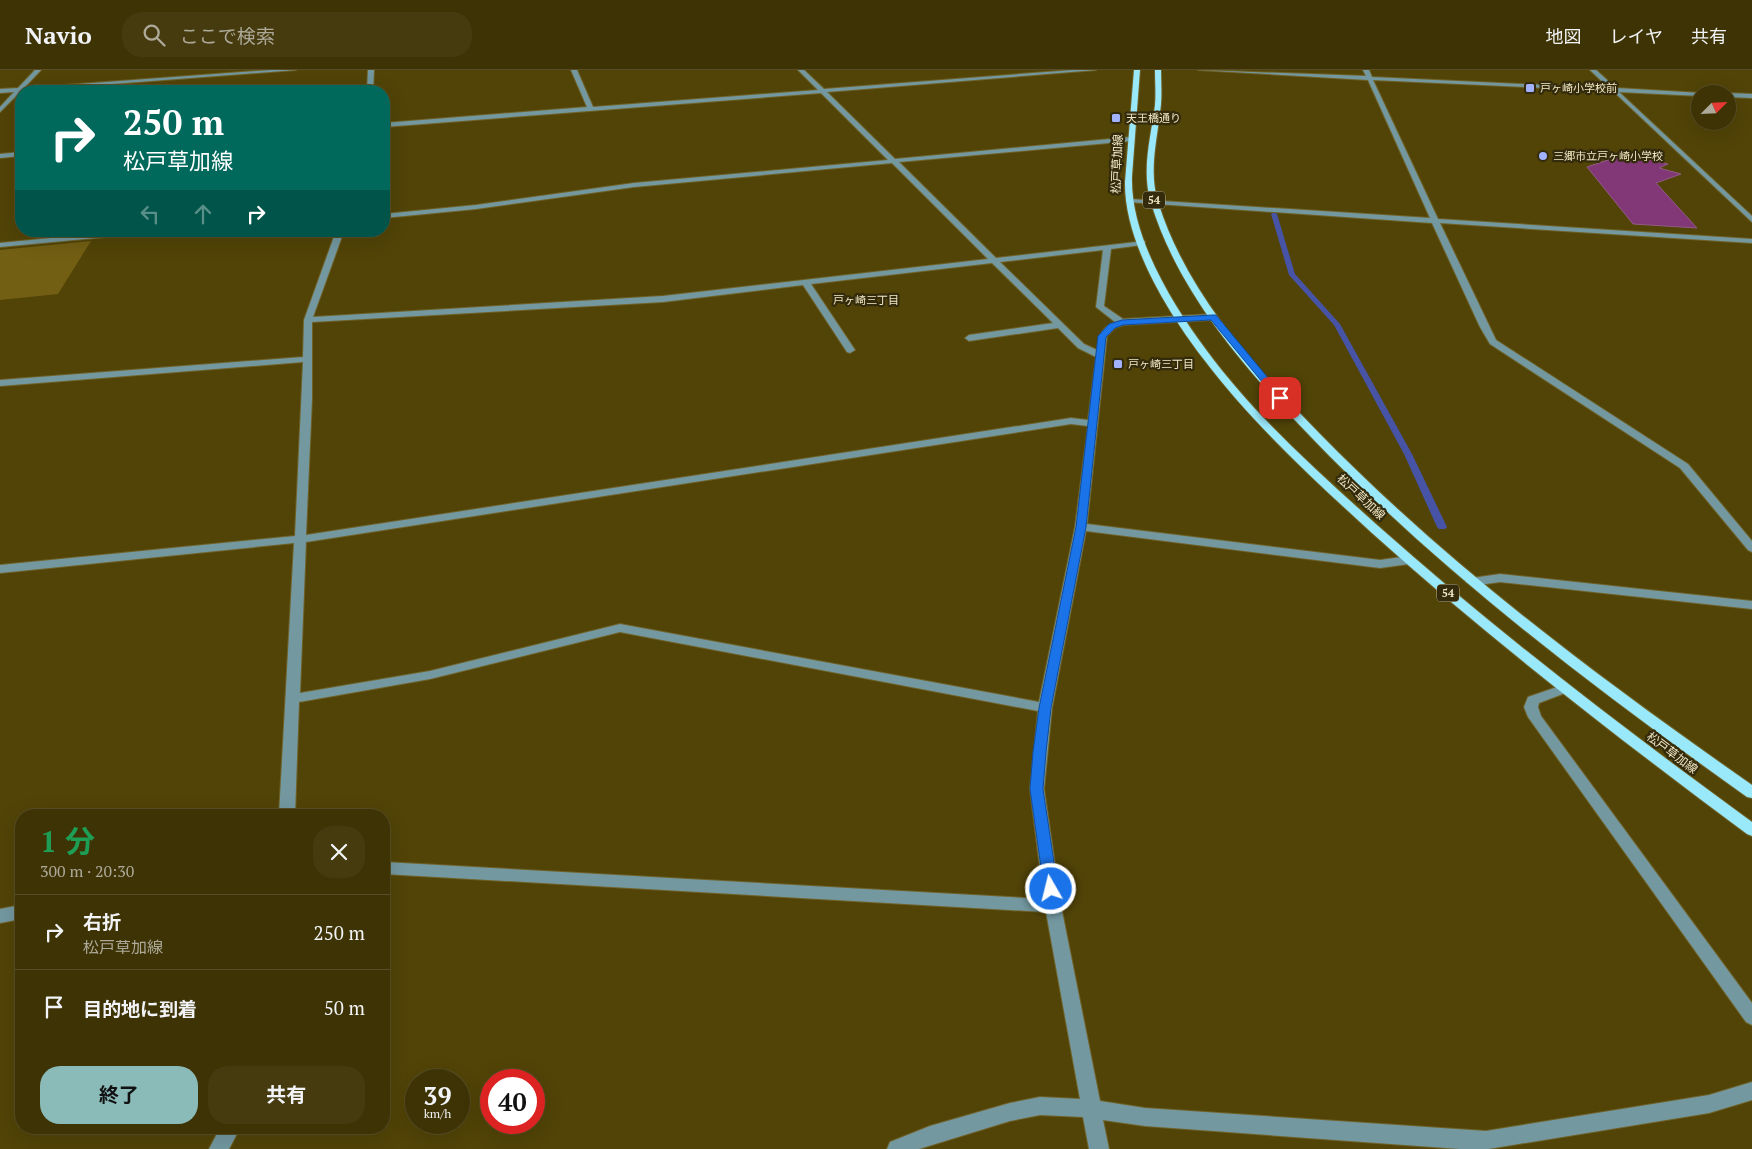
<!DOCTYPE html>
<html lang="ja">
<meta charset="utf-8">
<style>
body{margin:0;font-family:"PT Serif","Noto Sans JP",serif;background:#453b0f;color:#f1f3f6;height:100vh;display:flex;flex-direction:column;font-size:19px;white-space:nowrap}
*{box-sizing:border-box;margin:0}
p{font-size:16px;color:#adaa9a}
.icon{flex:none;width:28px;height:28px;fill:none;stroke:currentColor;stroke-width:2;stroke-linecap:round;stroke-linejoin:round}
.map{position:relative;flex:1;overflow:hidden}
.side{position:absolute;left:15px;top:739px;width:375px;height:325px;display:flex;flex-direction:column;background:#3e3305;border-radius:20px;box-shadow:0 5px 20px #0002,0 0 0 1px #574e27}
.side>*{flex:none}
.banner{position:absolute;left:15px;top:15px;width:375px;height:152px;border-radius:20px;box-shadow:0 5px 20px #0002,0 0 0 1px #574e27;background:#00695c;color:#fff;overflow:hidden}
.needle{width:32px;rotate:66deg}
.fabs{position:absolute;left:1691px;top:15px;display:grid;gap:10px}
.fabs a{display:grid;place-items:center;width:45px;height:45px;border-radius:50%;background:#3e3305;box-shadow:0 5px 20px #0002,0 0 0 1px #574e27;font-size:25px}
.speed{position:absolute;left:405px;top:999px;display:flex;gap:10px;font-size:25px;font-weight:700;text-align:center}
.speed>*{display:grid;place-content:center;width:65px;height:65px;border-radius:50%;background:#3e3305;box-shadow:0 5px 20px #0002,0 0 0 1px #574e27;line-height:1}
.speed small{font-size:12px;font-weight:400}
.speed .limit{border:8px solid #d22;background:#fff;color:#111}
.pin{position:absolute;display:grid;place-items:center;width:42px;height:42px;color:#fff;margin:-21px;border-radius:10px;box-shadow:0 2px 8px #0006}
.me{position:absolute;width:55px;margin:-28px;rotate:352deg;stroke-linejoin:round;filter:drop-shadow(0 0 4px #0008)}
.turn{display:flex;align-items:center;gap:18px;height:105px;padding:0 25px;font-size:22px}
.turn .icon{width:65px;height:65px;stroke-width:2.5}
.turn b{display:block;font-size:35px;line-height:42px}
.lanes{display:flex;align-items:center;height:48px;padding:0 25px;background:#0003;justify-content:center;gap:25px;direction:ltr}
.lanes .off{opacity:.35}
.round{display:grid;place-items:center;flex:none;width:52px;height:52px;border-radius:20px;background:#453b0f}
.overview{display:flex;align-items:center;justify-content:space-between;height:85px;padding:0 25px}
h1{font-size:30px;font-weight:700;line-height:38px;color:#1e9e55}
.button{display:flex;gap:10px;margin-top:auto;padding:10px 25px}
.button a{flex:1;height:58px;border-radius:20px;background:#8bbbb9;color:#111;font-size:20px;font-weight:700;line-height:58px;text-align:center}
.button a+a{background:#453b0f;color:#f1f3f6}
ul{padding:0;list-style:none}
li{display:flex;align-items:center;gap:15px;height:75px;padding:0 25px;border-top:1px solid #574e27}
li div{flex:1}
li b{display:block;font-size:19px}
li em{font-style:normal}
header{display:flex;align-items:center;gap:30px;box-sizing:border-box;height:70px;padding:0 25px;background:#3e3305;border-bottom:1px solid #574e27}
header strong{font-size:24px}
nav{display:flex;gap:28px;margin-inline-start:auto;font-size:18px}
.search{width:350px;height:45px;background:#453b0f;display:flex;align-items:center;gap:12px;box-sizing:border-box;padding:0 18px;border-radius:20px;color:#adaa9a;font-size:19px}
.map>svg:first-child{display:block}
</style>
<header>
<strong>Navio</strong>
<div class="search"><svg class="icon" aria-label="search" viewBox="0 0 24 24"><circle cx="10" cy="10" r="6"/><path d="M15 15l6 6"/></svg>ここで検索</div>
<nav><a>地図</a><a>レイヤ</a><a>共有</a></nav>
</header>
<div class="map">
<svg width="1752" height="1079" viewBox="0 0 1752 1079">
<rect width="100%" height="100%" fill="#524407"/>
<polygon fill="#725f13" points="91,171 58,224 0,230 0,180"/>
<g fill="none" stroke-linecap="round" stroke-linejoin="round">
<polygon fill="#4753a5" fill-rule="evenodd" points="1274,142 1277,144 1295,204 1340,254 1412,384 1447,457 1445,459 1439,459 1437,457 1404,384 1334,255 1289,205 1271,144"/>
</g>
<polygon fill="#823776" stroke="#915a86" points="1626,84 1668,94 1659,98 1681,104 1656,113 1697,158 1633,154 1587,97"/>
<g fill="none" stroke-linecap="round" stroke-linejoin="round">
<g stroke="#6f6229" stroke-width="2">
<g id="minor">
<polygon points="35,0 41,0 24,18 271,0 296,0 21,21 0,42 0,37 14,22 0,23 0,19 18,18"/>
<polygon points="368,0 374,0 373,21 367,21"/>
<path d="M571,0H577L593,37L818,20L798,0H804L824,19L1073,0H1096L827,22L895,89L1131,67L1134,69L1131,71L899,92L996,188L1145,171V175H1142L1111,179L1104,236L1123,249L1213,244L1217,247L1213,250L1123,255L1115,258L1107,266L1087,454L1380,490L1409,486L1415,490L1409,494L1380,498L1086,461L1052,638L1044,719L1061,836L1100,1031L1145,1038L1486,1061L1709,1025L1752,1012V1030L1709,1043L1488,1079H1460L1145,1056L1103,1050L1109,1079H1089L1083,1047L1040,1045L1010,1051L919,1079H887L890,1072L930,1056L1010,1033L1040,1027L1080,1029L1046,842L384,804V792L1044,829L1030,719L1038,641L620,562L430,609L299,632L295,745H279L294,473L0,503V495L295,466L303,292L0,316V310L303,287L304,250L336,161H344L313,247L663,226L988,189L892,93L634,117L476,139L384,148V144L476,135L634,113L888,90L821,23L384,57V53L587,37ZM1103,180L1096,237L1115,252C1102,257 1098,267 1097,280L1084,274L1000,192ZM992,193L1053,253L969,265L965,268L969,271L1058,258L1078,278L1096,287L1088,350L1071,348L306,465L312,329V252L663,232L803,215L847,282L850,283L855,280L811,214ZM1071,354L1088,356L1075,457L1039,632L620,554L430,601L300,623L306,472Z"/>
<polygon points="1198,0 1366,6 1363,0 1369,0 1372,7 1609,18 1590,0 1596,0 1616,18 1702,23 1700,26 1619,22 1752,146 1752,152 1613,21 1373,10 1438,149 1752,169 1752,173 1440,153 1496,270 1688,394 1752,471 1752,482 1748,480 1680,398 1490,274 1480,257 1432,153 1128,132 1126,131 1130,129 1430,148 1368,10"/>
<polygon points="1728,23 1752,24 1752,28 1728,27 1726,24"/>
<polygon points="21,82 21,86 0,88 0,84"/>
<polygon points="123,161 153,161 149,163 0,177 0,173"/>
<polygon points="1500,504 1752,531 1752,539 1500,512 1472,516 1466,512 1472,508"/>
<polygon points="1563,615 1568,616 1570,619 1568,622 1539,633 1538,637 1541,646 1752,933 1752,955 1746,952 1528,647 1524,637 1528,627"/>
<polygon points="21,835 21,849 0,853 0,839"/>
<polygon points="220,1058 240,1058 229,1079 209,1079"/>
</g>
</g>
<g stroke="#6f6229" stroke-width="2">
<g id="major">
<path d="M1134,0H1140L1132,106C1130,166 1172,234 1207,281C1255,346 1317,401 1377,455C1496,561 1623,658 1752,752V766L1747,764C1618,668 1491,570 1372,463C1312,408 1251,352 1202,287C1167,241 1124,171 1125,112Z"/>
<path d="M1155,0H1161C1161,11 1162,23 1161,34C1158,67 1148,99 1158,132C1186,222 1254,297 1319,363C1450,497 1599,608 1752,715V728L1747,727C1593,617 1443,504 1312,368C1247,301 1179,224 1151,133C1141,100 1151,67 1155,35C1156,23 1155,12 1155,0Z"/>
</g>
</g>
<use href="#minor" fill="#7398a0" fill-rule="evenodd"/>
<use href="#major" fill="#9ae9fb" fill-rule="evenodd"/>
</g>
<polygon fill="#1a73e8" stroke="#114b97" points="1213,245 1216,245 1283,326 1283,330 1277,330 1211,250 1123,255 1115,258 1106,267 1086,457 1051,638 1046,682 1043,719 1058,819 1056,823 1051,824 1046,823 1044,819 1030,719 1033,682 1039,638 1076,457 1098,266 1109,254 1122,250"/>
<g fill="#a2b2fd" stroke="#332b0c" stroke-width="2">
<rect x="1525" y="13" width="10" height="10" rx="2.5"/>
<rect x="1111" y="43" width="10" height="10" rx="2.5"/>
<circle cx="1543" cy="86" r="5"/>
<rect x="1113" y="289" width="10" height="10" rx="2.5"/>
</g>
<g text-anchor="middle" stroke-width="4.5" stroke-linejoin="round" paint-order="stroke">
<g font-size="11" fill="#f2e8c5" stroke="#332b0c" text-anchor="start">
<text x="1540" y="22">戸ヶ崎小学校前</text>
<text x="1126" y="52">天王橋通り</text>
<text x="1553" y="90">三郷市立戸ヶ崎小学校</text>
<text x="1128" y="298">戸ヶ崎三丁目</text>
</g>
<g fill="#332b0c" stroke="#b9af8e" stroke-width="1">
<rect x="1143" y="121.5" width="22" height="17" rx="4"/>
<rect x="1437" y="514.5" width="22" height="17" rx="4"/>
</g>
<g font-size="11" font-weight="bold" fill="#f2e8c5">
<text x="1154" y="134">54</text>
<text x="1448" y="527">54</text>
</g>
<g font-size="11" fill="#f2e8c5" stroke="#332b0c">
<text x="866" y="234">戸ヶ崎三丁目</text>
</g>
<g font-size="12" fill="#f2e8c5" stroke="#332b0c">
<text transform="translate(1117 94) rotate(-88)" y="4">松戸草加線</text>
<text transform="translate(1361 427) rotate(43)" y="4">松戸草加線</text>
<text transform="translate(1672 683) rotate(37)" y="4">松戸草加線</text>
</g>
</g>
</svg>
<div class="fabs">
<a><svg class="needle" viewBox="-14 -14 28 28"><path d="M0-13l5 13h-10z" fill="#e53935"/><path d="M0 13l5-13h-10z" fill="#adaa9a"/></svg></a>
</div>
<div class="speed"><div>39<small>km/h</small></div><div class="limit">40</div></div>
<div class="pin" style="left:1280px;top:328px;background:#d93025"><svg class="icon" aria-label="arrive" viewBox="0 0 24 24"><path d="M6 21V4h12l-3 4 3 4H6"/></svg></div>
<svg class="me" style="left:1051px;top:819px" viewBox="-20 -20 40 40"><circle r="17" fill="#1a73e8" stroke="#fff" stroke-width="3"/><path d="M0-11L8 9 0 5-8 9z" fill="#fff"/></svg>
<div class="banner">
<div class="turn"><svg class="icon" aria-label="right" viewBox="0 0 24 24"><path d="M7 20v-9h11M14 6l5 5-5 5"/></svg><div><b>250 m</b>松戸草加線</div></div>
<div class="lanes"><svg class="icon off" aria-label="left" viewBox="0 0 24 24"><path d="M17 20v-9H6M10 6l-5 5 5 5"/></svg><svg class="icon off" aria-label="ahead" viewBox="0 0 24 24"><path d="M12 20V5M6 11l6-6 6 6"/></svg><svg class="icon" aria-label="right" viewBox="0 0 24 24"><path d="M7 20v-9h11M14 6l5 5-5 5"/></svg></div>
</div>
<section class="side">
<div class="overview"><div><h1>1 分</h1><p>300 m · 20:30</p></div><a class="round"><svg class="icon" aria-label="close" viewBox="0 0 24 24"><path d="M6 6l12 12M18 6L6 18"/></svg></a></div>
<ul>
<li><svg class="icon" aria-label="right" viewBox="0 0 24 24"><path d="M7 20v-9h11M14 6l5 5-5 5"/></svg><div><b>右折</b><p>松戸草加線</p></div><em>250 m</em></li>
<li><svg class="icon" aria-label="arrive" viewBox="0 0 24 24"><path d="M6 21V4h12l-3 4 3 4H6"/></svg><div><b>目的地に到着</b></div><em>50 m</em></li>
</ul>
<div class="button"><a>終了</a><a>共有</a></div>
</section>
</div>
